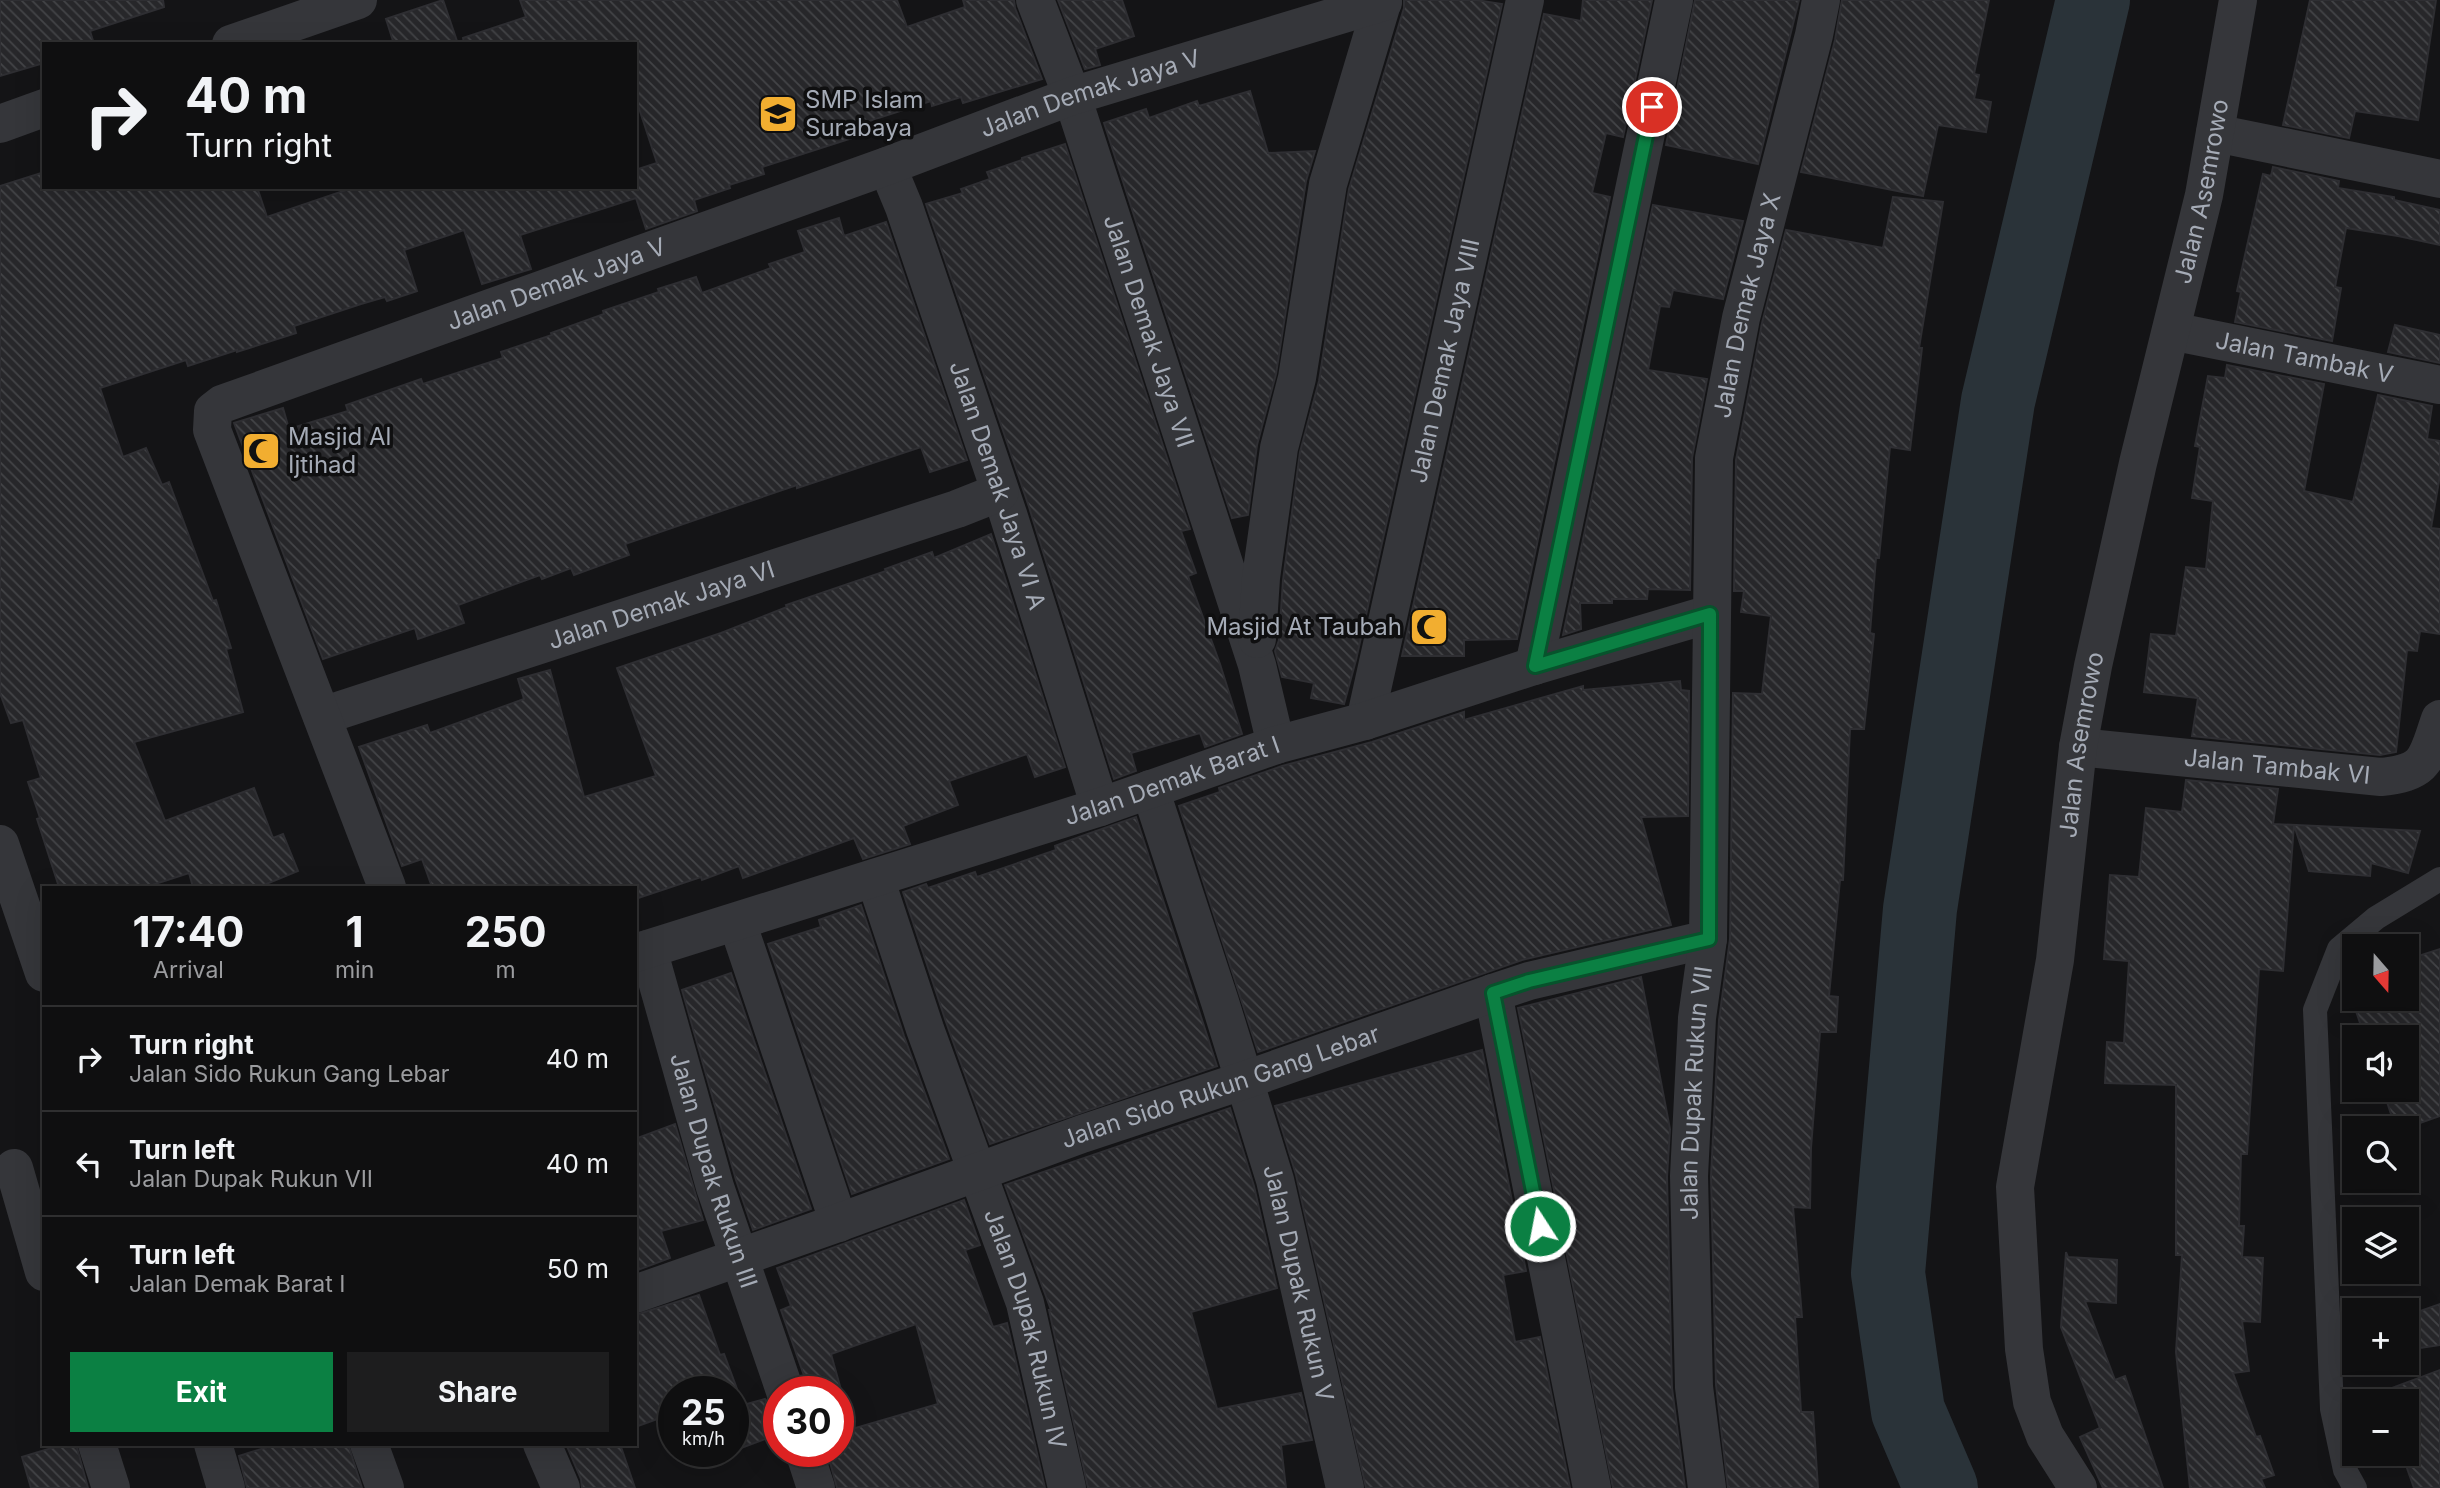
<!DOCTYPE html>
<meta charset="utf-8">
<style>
body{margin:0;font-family:Inter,sans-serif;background:#1d1d1e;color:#f1f3f6;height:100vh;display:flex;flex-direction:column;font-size:26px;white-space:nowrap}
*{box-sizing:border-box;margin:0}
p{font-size:23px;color:#9b9c9f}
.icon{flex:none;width:38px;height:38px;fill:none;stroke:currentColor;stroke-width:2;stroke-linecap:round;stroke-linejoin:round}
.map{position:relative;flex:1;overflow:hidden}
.side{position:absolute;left:42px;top:886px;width:595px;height:560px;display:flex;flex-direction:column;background:#0f0f10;border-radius:0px;box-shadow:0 7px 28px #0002,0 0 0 2px #2f2f30}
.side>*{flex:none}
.top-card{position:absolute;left:42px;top:42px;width:595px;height:147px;border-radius:0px;box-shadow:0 7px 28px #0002,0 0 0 2px #2f2f30;background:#0f0f10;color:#f1f3f6;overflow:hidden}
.needle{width:46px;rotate:160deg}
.tools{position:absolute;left:2342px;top:934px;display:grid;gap:14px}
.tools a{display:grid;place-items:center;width:77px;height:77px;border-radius:0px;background:#0f0f10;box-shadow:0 7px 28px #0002,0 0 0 2px #2f2f30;font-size:35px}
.speed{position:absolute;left:658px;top:1376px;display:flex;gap:14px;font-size:35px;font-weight:700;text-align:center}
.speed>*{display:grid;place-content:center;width:91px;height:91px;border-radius:50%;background:#0f0f10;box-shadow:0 7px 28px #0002,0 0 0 2px #2f2f30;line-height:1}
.speed small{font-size:18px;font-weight:400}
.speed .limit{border:10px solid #d22;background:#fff;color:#111}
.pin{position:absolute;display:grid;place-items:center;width:60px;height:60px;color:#fff;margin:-30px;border:4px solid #fff;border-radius:50%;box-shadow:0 2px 7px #0007}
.me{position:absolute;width:77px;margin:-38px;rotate:349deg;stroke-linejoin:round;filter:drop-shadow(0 0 5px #0008)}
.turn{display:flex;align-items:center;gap:24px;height:147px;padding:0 28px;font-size:32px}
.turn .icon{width:91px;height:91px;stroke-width:2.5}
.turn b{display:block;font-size:49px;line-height:60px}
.eta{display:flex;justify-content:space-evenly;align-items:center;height:119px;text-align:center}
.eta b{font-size:42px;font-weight:700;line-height:49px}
.action{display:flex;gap:14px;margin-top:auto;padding:14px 28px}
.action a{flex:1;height:80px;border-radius:0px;background:#0b8043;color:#fff;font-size:28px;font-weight:700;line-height:80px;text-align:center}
.action a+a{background:#1d1d1e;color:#f1f3f6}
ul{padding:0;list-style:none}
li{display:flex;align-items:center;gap:21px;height:105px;padding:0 28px;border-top:2px solid #2f2f30}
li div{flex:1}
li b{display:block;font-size:26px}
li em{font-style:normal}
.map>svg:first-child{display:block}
</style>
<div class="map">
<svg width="2440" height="1488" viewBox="0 0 2440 1488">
<defs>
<pattern id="building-back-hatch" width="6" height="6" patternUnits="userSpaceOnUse" patternTransform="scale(1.75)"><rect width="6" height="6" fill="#27272a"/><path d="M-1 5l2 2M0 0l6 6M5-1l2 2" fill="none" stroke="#434447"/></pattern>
</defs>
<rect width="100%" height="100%" fill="#141416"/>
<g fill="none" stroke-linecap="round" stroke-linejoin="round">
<polyline stroke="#2a3339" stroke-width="74" points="1941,1488 1908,1411 1888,1273 1920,909 1998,401 2093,0"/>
</g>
<g fill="url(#building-back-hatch)" stroke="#2e2e32" stroke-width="2" fill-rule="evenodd">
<polygon points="0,0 163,0 164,7 90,31 94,44 44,44 44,63 0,76"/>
<polygon points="443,0 458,44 394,44 386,19"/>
<polygon points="520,0 897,0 907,27 965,7 963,0 1014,0 1015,8 1042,79 963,103 961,97 932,106 931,101 869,121 871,126 850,132 852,138 762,167 764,174 729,185 730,188 694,200 697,211 646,229 636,198 520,235 531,269 482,284 464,230 404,250 417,291 387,301 385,297 361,304 294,326 296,333 237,352 237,350 188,366 186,360 100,388 123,457 146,448 162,485 169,482 213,601 216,600 231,648 226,649 243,712 134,742 165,821 254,788 273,838 283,834 298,871 259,887 193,887 189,873 146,887 59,887 37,819 40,818 28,782 41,778 23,720 11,723 0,693 0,186 44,172 44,187 257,187 267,217 355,187 635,187 635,170 657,163 635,96 635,44 464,44 463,38 526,17"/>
<polygon points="1058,0 1122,0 1134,36 1095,49 1100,65 1085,69"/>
<polygon points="1404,0 1476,0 1502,4 1356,660 1344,704 1311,698 1314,683 1282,677 1275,651 1279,640 1283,580 1300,452 1319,381 1349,189 1404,8"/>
<polygon points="1583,0 1652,0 1623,137 1606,133 1592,193 1610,197 1517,639 1464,640 1464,656 1402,656 1544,14 1581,21"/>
<polygon points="1695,0 1799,0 1758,164 1666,145"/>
<polygon points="1842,0 1989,0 1974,74 1979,75 1974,99 1991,102 1986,132 1938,125 1923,196 1801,172 1835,40"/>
<polygon points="2310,0 2436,0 2418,120 2355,111 2349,138 2283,125"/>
<polygon points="1250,91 1268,153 1315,151 1306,181 1276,374 1257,445 1248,515 1232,518 1104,123 1146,109 1149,118 1197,101 1199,106"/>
<polygon points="1065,144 1190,529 1181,531 1196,573 1188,576 1220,664 1242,734 1205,747 1200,733 1131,753 1136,771 1114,779 1029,507 926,204 963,193 961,189 990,179 987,172 1022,160 1022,158"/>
<polygon points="2273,167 2339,181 2338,188 2394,197 2394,200 2440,210 2440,245 2398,236 2346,228 2335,287 2341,288 2332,341 2235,322 2241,292 2237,291 2263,174 2271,176"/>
<polygon points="1893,197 1943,202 1919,348 1922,348 1910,450 1890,447 1879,558 1876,558 1870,633 1874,634 1864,729 1850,729 1843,880 1840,880 1829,996 1838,997 1836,1032 1820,1032 1811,1148 1810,1208 1793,1207 1802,1317 1795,1317 1801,1412 1813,1412 1818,1488 1728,1488 1716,1385 1711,1176 1719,1020 1730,939 1733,693 1762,694 1771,616 1741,612 1744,591 1734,591 1736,460 1762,323 1786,230 1883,248"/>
<polygon points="1653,205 1743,221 1723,299 1673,290 1669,307 1660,306 1648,370 1707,379 1692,458 1690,590 1648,589 1647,599 1612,599 1612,603 1580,603 1581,629 1563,635"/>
<polygon points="839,218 844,236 886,222 967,460 930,472 921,447 797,488 797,485 625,544 629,555 574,575 571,568 542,579 540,575 458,605 464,623 418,639 415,628 323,659 234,423 283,408 289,429 348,411 346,405 421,379 423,384 503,358 501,352 552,335 551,333 604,314 603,311 659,292 658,289 696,277 702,293 771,268 769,264 805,252 798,231"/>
<polygon points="2395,325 2440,335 2440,363 2388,352"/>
<polygon points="2227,365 2324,384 2304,491 2353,502 2378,395 2432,406 2427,439 2440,441 2440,475 2431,528 2440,529 2440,634 2420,631 2417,651 2407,650 2396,752 2380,755 2192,736 2198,698 2144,692 2151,634 2176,636 2186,567 2206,569 2213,501 2192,498 2200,447 2195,446 2208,376 2225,378"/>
<polygon points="991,534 1065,767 1035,777 1027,754 949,781 958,805 903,826 910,844 863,859 854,838 743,878 739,866 702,880 701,877 635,899 635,887 432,887 422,859 402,866 359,747 427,725 430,733 524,699 518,679 550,670 584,797 656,776 617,668 721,633 787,607 786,605 886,571 885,569 932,552 934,558"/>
<polygon points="1680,681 1681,690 1689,691 1688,816 1641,817 1671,925 1522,960 1258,1052 1179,806 1220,792 1219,788 1282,766 1372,742 1464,712 1464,720 1583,686 1583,690"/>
<polygon points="2186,780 2278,789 2273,824 2420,831 2408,873 2371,863 2370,876 2309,871 2294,825 2283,971 2259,969 2247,1154 2241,1154 2239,1226 2244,1226 2242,1257 2263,1258 2260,1322 2242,1321 2249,1371 2233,1373 2256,1437 2260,1436 2274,1475 2261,1479 2265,1488 2190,1488 2176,1352 2182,1255 2176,1255 2176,1085 2105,1083 2107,1042 2124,1043 2129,961 2104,959 2110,875 2139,877 2146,808 2182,812"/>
<polygon points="1136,817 1217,1066 990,1144 946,1022 903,892 926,884 928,888 975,872 977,877 1056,850 1055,846 1082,836"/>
<polygon points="861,905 904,1036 949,1159 852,1194 768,944 821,927 819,920"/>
<polygon points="2440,949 2440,1116 2403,1129 2396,1129 2383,1090 2406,1090 2406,1038 2365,1038 2346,981 2354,978 2354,999 2406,999 2406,960"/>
<polygon points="731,973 811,1209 753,1230 736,1180 682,990"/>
<polygon points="1641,977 1670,1129 1667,1177 1672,1388 1685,1488 1613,1488 1518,1008"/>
<polygon points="1482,1050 1526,1271 1503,1275 1515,1342 1540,1337 1570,1488 1366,1488 1296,1175 1275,1106"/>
<polygon points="1230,1108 1254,1186 1277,1288 1191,1312 1217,1409 1301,1393 1312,1440 1281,1445 1286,1488 1088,1488 1049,1310 1051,1310 1005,1185"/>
<polygon points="675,1124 703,1220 661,1231 670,1258 635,1271 635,1139"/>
<path d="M964,1200L980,1245L965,1250L993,1327L1007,1323L1045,1488H837L827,1451H838V1391H806L808,1387L781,1310L791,1306L777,1268ZM916,1324L938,1404L852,1429L831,1354Z"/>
<polygon points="2066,1252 2068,1257 2117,1260 2116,1303 2085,1301 2115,1380 2125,1376 2163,1488 2103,1488 2080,1437 2100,1428 2061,1327"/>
<polygon points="699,1295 720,1355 724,1354 743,1405 765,1399 770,1407 779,1412 779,1434 733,1451 733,1391 674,1391 674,1413 635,1427 635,1315"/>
<polygon points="2440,1304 2440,1345 2406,1350 2406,1316"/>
<polygon points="2440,1370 2440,1488 2414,1488 2402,1454 2406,1454 2406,1402 2385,1402 2381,1392"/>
<polygon points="65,1444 76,1444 88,1488 31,1488 22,1457"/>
<polygon points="277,1444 348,1444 362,1488 247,1488 239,1456"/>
<polygon points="566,1444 620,1444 635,1488 582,1488 581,1479"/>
</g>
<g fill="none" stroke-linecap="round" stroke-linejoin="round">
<polyline stroke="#35363a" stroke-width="24" points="2355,1488 2345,1470 2332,1409 2315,1010 2339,949 2376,918 2440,879"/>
<g stroke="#35363a" stroke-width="38">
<path id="s1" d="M1035,0L1072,96L1257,665L1276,745"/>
<polyline points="231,44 358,0"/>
<polyline points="0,124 44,108"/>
<polyline points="2215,133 2440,179"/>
<path id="s2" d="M887,166L904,207L1008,514L1100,807"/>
<path id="s3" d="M2171,331L2440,385"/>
<polyline points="1257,639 1261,578 1279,448 1297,378 1328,184 1383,0"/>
<polyline points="1534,666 1674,0"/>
<path id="s4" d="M322,716L957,509L1000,492"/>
<path id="s5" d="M1365,721L1525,0"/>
<path id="s6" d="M2078,747L2381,777C2428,772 2426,759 2440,719"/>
<path id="s7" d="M1150,789L1220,1002L1275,1180L1345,1488"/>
<polyline points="0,844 44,973"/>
<path id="s8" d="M875,878L925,1029L1025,1303L1067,1488"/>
<path id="s9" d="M387,887L212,430L213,411L222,404L887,166L1072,96L1383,2"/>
<polyline points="737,922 839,1223"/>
<path id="s10" d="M648,949L715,1187L785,1391"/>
<path id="s11" d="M635,953L1100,807L1276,745L1365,721L1534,666L1710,614"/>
<polyline points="1493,993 1592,1488"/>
<polyline points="14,1168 44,1272"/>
<path id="s12" d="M635,1294L832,1225L1082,1134L1245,1080L1493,993L1529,981L1708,939"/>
<polyline points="97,1444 111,1488"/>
<polyline points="213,1444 226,1488"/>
<polyline points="369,1444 385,1488"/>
<polyline points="542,1444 561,1488"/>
<polyline points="804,1451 816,1488"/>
<path id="s13" d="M1707,1488L1694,1387L1689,1176L1697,1018L1708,939L1714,458L1741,318L1814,35L1821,0"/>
<path id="s14" d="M2078,1488L2045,1436L2032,1402L2024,1349L2015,1187L2055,960L2078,747L2093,666L2138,463L2204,195L2238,0"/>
</g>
</g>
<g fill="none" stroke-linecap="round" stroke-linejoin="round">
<g stroke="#07532c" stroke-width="18">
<polyline id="route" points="1540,1226 1493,993 1529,981 1709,939 1710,614 1535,666 1652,107"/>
</g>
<use href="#route" stroke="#0b8043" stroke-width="12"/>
</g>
<defs>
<g id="school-square" transform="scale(2.0125)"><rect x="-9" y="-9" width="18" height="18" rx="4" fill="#f2ae30" stroke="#0f0f10"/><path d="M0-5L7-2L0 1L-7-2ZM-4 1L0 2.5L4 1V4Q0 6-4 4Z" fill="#111"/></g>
<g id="mosque-square" transform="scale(2.0125)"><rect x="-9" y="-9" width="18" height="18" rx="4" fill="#f2ae30" stroke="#0f0f10"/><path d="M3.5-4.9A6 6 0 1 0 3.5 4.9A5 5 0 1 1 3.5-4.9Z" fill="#111"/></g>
</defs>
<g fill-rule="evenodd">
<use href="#school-square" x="778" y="114"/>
<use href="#mosque-square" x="261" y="451"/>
<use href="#mosque-square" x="1429" y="627"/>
</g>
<g text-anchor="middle" stroke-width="7" stroke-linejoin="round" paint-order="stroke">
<g font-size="24" fill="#a5abb6" stroke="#0f0f10">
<text dy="8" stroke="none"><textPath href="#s9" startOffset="1442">Jalan Demak Jaya V</textPath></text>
<text dy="8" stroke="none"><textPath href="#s14" startOffset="1328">Jalan Asemrowo</textPath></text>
<text dy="8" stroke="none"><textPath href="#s9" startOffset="875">Jalan Demak Jaya V</textPath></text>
<text dy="8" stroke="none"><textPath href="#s13" startOffset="1188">Jalan Demak Jaya X</textPath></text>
<text dy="8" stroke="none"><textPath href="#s1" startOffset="350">Jalan Demak Jaya VII</textPath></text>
<text dy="8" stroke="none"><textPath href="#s3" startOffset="136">Jalan Tambak V</textPath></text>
<text dy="8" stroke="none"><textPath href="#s5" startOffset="369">Jalan Demak Jaya VIII</textPath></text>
<text dy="8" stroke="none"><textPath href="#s2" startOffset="338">Jalan Demak Jaya VI A</textPath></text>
<text dy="8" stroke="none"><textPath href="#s4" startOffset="357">Jalan Demak Jaya VI</textPath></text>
<text dy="8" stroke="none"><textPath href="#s14" startOffset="761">Jalan Asemrowo</textPath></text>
<text dy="8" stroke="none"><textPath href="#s6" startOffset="200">Jalan Tambak VI</textPath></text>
<text dy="8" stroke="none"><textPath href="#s11" startOffset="564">Jalan Demak Barat I</textPath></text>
<text dy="8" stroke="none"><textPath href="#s12" startOffset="621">Jalan Sido Rukun Gang Lebar</textPath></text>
<text dy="8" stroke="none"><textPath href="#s13" startOffset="396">Jalan Dupak Rukun VII</textPath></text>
<text dy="8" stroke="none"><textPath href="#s10" startOffset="231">Jalan Dupak Rukun III</textPath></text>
<text dy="8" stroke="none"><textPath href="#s7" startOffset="516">Jalan Dupak Rukun V</textPath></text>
<text dy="8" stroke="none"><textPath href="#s8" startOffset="476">Jalan Dupak Rukun IV</textPath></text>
</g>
<g font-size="24" fill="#a5abb6" stroke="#0f0f10" text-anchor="start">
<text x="805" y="108">SMP Islam<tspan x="805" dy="28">Surabaya</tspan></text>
<text x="288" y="445">Masjid Al<tspan x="288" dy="28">Ijtihad</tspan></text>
<text x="1402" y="635" text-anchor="end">Masjid At Taubah</text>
</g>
</g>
</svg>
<div class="tools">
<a><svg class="needle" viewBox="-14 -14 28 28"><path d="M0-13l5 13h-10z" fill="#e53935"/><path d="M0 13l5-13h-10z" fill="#9b9c9f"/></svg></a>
<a><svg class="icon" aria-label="sound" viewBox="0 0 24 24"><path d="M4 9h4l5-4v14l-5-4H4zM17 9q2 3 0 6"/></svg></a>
<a><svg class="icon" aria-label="search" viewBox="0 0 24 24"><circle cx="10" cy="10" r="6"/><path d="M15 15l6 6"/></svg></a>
<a><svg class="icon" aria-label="layers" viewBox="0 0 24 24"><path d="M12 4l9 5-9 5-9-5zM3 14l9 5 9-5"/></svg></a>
<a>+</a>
<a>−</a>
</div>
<div class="speed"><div>25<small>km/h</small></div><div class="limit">30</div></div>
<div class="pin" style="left:1652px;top:107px;background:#d93025"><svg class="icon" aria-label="arrive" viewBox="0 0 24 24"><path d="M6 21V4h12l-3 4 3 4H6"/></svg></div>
<svg class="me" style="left:1540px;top:1226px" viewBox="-20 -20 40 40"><circle r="17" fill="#0b8043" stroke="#fff" stroke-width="3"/><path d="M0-11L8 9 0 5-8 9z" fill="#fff"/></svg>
<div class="top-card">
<div class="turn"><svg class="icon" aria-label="right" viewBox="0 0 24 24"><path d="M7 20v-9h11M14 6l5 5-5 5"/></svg><div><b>40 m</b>Turn right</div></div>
</div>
<section class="side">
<div class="eta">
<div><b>17:40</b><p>Arrival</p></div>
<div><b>1</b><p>min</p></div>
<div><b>250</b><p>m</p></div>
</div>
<ul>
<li><svg class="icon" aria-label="right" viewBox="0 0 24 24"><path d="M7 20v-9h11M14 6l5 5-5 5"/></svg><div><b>Turn right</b><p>Jalan Sido Rukun Gang Lebar</p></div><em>40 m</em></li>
<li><svg class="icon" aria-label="left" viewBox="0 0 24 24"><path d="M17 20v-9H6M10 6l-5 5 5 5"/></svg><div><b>Turn left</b><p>Jalan Dupak Rukun VII</p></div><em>40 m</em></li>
<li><svg class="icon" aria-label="left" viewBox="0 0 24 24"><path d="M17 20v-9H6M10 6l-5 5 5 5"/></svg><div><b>Turn left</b><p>Jalan Demak Barat I</p></div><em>50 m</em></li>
</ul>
<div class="action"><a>Exit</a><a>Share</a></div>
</section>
</div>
